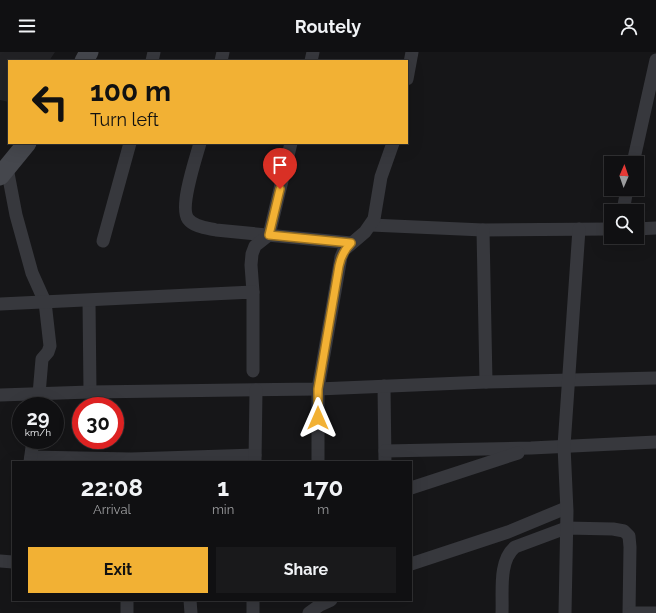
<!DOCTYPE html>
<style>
body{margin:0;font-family:Raleway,sans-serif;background:#19191b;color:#f1f3f6;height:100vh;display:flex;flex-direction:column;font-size:15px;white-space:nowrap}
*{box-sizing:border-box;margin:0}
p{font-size:13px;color:#9c9d9f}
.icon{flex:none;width:22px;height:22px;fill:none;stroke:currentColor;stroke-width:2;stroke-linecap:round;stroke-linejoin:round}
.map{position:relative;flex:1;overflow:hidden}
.side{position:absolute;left:12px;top:409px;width:400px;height:140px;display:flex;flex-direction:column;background:#101012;border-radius:0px;box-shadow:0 4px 16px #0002,0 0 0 1px #303032}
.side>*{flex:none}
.hud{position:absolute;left:8px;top:8px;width:400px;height:84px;border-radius:0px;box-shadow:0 4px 16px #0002,0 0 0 1px #303032;background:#f2b134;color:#111;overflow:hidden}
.needle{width:26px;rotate:2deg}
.controls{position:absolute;left:604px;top:104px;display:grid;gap:8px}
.controls a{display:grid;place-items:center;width:40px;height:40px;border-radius:0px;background:#101012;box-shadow:0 4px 16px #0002,0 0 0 1px #303032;font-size:20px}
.speed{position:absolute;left:12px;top:345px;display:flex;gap:8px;font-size:20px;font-weight:700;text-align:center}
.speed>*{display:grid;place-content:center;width:52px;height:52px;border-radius:50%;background:#101012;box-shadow:0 4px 16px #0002,0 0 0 1px #303032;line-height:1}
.speed small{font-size:10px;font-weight:400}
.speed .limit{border:6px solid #d22;background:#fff;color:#111}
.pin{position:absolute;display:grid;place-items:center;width:34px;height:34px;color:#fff;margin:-41px -17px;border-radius:50% 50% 50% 0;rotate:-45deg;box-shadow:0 0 4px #0007}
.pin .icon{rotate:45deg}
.me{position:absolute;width:44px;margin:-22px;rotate:0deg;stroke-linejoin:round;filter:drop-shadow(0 0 3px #0008)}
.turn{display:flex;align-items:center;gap:14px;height:84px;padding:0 16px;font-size:18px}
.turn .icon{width:52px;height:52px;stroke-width:2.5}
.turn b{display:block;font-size:28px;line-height:34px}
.eta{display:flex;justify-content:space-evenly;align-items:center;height:68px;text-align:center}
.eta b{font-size:24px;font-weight:700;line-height:28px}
.cta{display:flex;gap:8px;margin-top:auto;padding:8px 16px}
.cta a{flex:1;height:46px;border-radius:0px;background:#f2b134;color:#111;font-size:16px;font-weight:700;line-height:46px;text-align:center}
.cta a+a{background:#19191b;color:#f1f3f6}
header{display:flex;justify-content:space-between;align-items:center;height:52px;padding:0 16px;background:#101012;font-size:18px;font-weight:700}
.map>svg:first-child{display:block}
</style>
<header><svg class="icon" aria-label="menu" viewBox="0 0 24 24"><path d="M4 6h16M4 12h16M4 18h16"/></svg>Routely<svg class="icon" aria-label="person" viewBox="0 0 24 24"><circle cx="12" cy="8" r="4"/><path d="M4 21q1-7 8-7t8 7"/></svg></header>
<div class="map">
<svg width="656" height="561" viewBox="0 0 656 561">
<rect width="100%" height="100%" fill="#161618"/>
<polygon fill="#222225" points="0,0 55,0 49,9 9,9 9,50 0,48"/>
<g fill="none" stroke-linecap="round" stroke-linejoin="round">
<g stroke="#37383d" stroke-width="13">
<polyline points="152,9 154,0"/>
<polyline points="221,9 223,0"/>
<polyline points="311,9 313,0"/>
<polyline points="407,27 412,0"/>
<path d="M200,91C196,106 179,155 188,167C194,175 207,176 216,178L351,191"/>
<polyline points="633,111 656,8"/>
<polyline points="7,116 16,163 32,221 45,250 50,294 48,300 42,307 38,354"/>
<polyline points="623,159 627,137"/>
<polyline points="371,173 483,178 611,177"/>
<polyline points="637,177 656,176"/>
<polyline points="483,178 486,330"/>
<polyline points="103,189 130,91"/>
<polyline points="253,240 251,213 252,202 255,194 269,183 291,91"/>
<polyline points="89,249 90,340"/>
<polyline points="0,252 253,240 253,319"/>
<polyline points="384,334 385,410"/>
<polyline points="0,343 90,340 318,337 486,330 656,326"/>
<polyline points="385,399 531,396 656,390"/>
<polyline points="31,405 131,407 255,403"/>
<polyline points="30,410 33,388"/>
<polyline points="255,410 256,338"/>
<polyline points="318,410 318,337 341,205 344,198 365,180 374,167 381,125 393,91"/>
<polyline points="411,436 518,401"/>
<polyline points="0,509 13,510"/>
<polyline points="411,512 508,480 566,456"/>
<polyline points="127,548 127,561"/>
<polyline points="190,548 191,561"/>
<polyline points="253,561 253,548"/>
<polyline points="309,561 320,553 331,548"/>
<path d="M502,561C503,541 498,509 515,495L566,476L613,477L624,479L629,484L630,495L629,561"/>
<polyline points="565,561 567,459 564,394 579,177"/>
<polyline points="631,561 656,561"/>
</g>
<g stroke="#45474d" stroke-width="19">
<polyline points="84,9 89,0"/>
<polyline points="0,124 27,91"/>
</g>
</g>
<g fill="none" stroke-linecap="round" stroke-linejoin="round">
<g stroke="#9d7322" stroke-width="10">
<path id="route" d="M280,137L269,183L351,191C344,198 341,204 339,214L318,337V366"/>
</g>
<use href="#route" stroke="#f2b134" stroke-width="7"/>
</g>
</svg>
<div class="controls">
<a><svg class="needle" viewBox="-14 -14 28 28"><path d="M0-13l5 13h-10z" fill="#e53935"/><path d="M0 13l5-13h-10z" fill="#9c9d9f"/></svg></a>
<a><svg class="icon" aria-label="search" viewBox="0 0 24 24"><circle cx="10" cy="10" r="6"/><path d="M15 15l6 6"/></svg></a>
</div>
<div class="speed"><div>29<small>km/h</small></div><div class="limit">30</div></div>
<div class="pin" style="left:280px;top:137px;background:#d93025"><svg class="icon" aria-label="arrive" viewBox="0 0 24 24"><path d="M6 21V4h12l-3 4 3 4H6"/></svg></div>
<svg class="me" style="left:318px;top:366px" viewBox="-20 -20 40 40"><path d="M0-17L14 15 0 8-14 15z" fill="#f2b134" stroke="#fff" stroke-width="4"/></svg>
<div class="hud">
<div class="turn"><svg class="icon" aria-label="left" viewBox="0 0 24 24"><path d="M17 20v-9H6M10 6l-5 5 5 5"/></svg><div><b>100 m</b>Turn left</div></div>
</div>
<section class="side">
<div class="eta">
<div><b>22:08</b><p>Arrival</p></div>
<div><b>1</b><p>min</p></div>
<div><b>170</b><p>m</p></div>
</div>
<div class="cta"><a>Exit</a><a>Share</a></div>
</section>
</div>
